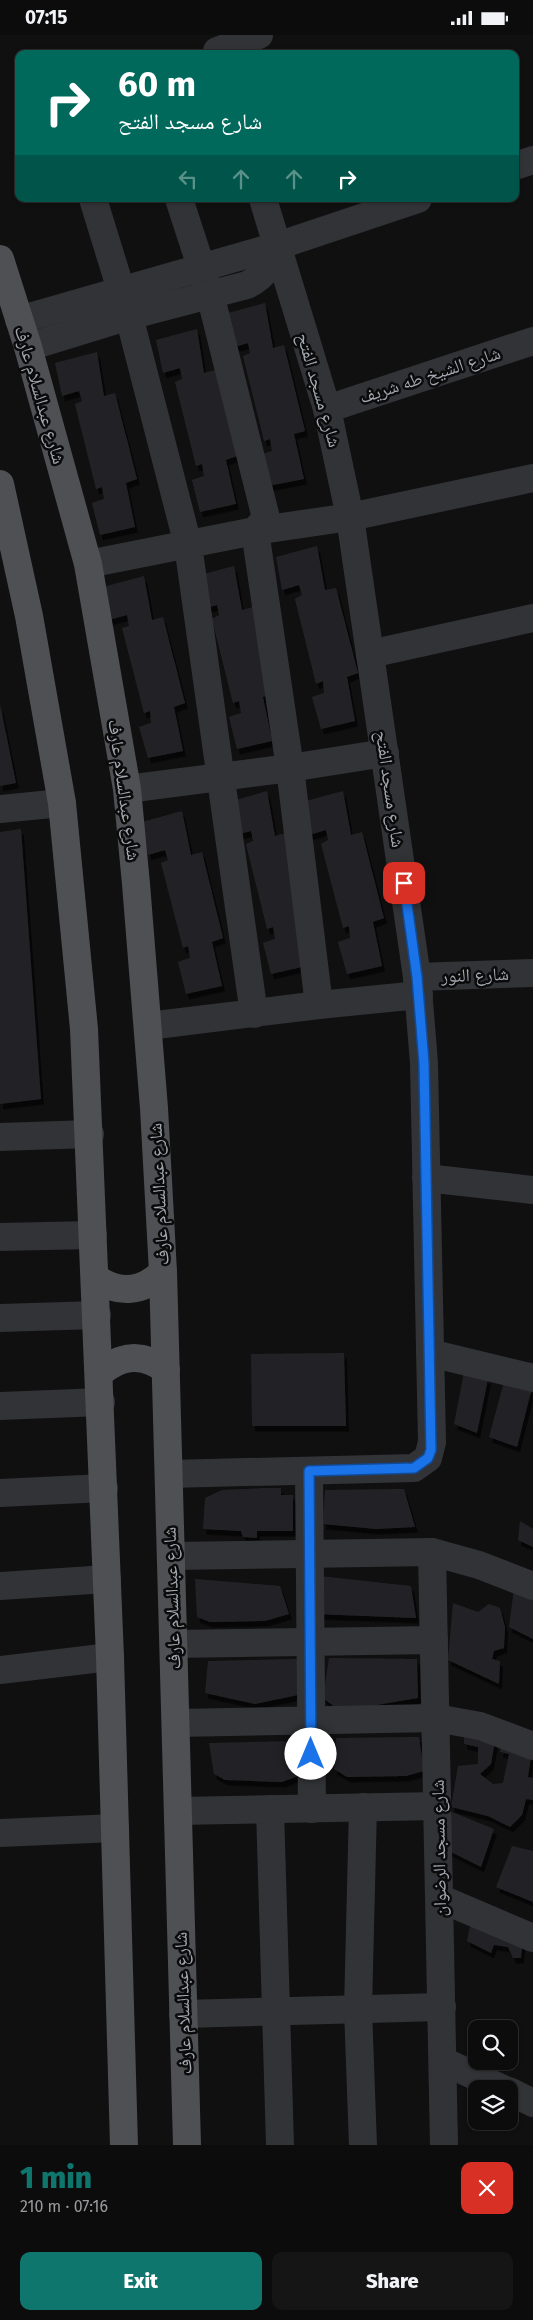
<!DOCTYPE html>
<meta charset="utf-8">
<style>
body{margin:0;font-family:"Fira Sans","Noto Naskh Arabic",sans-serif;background:#151516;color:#f1f3f6;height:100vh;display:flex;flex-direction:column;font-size:19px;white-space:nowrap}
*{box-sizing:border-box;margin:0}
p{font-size:16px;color:#9a9b9d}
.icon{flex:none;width:28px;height:28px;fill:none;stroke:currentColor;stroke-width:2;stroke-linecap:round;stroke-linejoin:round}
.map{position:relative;height:2110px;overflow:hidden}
.drawer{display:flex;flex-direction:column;background:#0c0c0d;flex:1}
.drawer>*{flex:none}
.top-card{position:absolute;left:15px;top:15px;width:504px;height:152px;border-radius:10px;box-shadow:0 1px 4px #0004,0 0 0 1px #2c2c2e;background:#00695c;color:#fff;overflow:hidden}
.fabs{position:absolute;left:468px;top:1985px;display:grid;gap:10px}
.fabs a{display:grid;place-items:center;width:50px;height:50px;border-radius:10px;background:#0c0c0d;box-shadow:0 1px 4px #0004,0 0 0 1px #2c2c2e;font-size:25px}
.pin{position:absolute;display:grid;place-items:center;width:42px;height:42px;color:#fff;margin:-21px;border-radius:10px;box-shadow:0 2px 8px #0006}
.me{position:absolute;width:55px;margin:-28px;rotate:0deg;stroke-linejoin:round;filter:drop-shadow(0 0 4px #0008)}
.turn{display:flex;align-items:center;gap:18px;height:105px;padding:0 20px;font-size:22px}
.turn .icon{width:65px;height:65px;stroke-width:2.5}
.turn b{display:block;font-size:35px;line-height:42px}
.lanes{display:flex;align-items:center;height:48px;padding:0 20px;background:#0003;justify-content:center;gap:25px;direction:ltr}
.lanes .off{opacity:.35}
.round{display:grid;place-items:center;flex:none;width:52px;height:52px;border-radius:10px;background:#151516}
.headline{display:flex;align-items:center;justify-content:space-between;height:85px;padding:0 20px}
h1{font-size:30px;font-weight:800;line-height:38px;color:#0f766e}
.cta{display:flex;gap:10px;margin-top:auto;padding:10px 20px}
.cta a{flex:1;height:58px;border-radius:10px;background:#0f766e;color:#fff;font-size:20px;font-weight:800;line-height:58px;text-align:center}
.cta a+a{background:#151516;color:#f1f3f6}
.status{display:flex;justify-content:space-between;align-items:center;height:35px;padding:0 25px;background:#0c0c0d;direction:ltr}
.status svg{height:14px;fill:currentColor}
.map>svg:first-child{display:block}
</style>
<div class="status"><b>07:15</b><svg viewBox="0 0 49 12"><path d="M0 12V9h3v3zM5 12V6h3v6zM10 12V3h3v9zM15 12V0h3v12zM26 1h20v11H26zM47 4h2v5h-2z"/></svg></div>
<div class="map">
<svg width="533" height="2110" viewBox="0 0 533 2110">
<defs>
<filter id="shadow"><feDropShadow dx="3" dy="5.5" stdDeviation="0" flood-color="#0009"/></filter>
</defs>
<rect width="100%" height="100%" fill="#101011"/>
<g fill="#232325" filter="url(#shadow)">
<polygon points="265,268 273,313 284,310 305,396 294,399 304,444 268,451 260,420 272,416 270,404 264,406 243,321 250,318 248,308 231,313 224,279"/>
<polygon points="197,294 204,338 215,335 237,421 226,425 236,469 200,477 192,445 204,441 202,429 196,431 175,347 182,344 180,333 163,338 156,305"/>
<polygon points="97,317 104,361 115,358 137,444 126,448 135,492 100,500 92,468 104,464 102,452 96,454 75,369 82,366 79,356 62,361 55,328"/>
<polygon points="317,511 325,555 336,553 358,638 347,642 355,686 321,694 312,662 324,658 323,646 316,649 295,564 302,560 299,550 282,555 276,522"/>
<polygon points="234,531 242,575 253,572 274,658 263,662 272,706 237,714 229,682 241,678 239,666 233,668 212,584 219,580 217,570 199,575 193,542"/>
<polygon points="144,541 152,585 163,582 185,668 174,672 183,716 148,723 139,692 151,688 150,676 144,678 122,593 129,591 127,580 109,585 103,552"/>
<polygon points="0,669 16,748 0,751"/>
<polygon points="267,756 275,801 286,798 306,931 271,939 263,908 275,904 273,892 267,894 246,809 253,806 251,796 233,801 226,768"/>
<polygon points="343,756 351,800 362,797 384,883 373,887 382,931 347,939 338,907 350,903 349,891 343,893 321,809 328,805 326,795 309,800 302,767"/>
<polygon points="182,776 191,820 202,817 223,903 212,907 222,951 186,959 178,927 190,923 188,911 183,913 161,828 168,825 165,815 148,820 142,787"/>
<polygon points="21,794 41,1064 0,1069 0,797"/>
<polygon points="344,1318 346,1391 252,1391 251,1319"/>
<polygon points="464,1337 488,1344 477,1398 454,1389"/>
<polygon points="504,1347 532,1353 517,1412 489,1402"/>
<polygon points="265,1453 281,1453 281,1460 293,1460 293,1496 257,1496 257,1503 243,1502 241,1496 203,1494 205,1463 222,1455"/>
<polygon points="404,1454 415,1492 376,1494 323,1489 325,1455"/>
<polygon points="520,1486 533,1494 533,1512 518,1505"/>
<polygon points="310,1540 411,1551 416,1583 314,1579"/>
<polygon points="195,1544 280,1551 289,1579 265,1586 210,1587 197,1582"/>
<polygon points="514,1554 533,1558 533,1604 509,1592"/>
<polygon points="453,1568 478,1577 489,1569 500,1573 505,1592 504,1613 494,1616 492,1624 500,1626 499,1649 448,1625"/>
<polygon points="329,1623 417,1624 418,1663 365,1672 336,1673 323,1663"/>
<polygon points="297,1624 298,1660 255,1669 205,1658 208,1626"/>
<polygon points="465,1678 495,1706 491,1729 480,1739 493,1749 503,1748 509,1719 500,1717 506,1687 533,1708 528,1742 533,1743 533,1765 526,1764 522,1780 510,1792 488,1781 451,1772 458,1731 478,1729 478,1712 464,1709"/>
<polygon points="419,1702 424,1736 406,1741 347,1742 334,1734 336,1703"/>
<polygon points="301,1706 301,1740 282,1747 225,1745 214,1739 209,1708"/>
<polygon points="452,1777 494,1794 481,1832 445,1814"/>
<polygon points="512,1811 533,1816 533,1867 496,1852"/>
<polygon points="475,1866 524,1894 521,1923 513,1923 508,1912 494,1910 491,1918 467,1906"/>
</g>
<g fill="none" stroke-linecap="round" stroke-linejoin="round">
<g stroke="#323336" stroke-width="28">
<polyline points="217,16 259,0"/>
<polyline points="515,131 533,125"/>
<polyline points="93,164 121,255"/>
<polyline points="179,164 210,259 266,483 255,496 290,733 319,970"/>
<polyline points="129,281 188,510 254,979"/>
<polyline points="19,285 277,211 418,164"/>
<path d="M28,312L129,281L247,250C265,241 271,230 277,211"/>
<polyline points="327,374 533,306"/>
<polyline points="88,529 255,496 350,482 533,443"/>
<polyline points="370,619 533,583"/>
<polyline points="127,754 290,733 385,718"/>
<polyline points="0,774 62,768"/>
<polyline points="417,942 533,938"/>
<polyline points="148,991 319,970 419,960"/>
<polyline points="0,1102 90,1099"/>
<polyline points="426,1143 533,1155"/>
<polyline points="0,1202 93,1200"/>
<polyline points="0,1283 97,1280"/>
<polyline points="430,1318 533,1343"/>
<polyline points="0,1371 101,1367"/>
<polyline points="309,1436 312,1774"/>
<polyline points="169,1439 414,1433 428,1423 432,1407 424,1028 417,942 350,482 327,374 263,164"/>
<polyline points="0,1458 104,1453"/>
<polyline points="432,1517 444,2110"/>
<polyline points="171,1521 432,1517 479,1530 533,1551"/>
<polyline points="0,1551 107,1544"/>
<polyline points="174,1609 434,1605"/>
<polyline points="0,1635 110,1622"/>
<polyline points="176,1688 436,1683 480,1691 533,1711"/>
<polyline points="270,1774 280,2110"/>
<polyline points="178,1776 438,1771"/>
<polyline points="0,1798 115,1793"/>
<polyline points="439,1863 533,1903"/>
<polyline points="183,1979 442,1972"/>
<polyline points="443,2026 503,2054"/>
<polyline points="509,2056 533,2068"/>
<polyline points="363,2110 358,1974 363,1772"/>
</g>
<g stroke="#4e5054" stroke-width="28">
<polyline points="0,224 28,312 88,529 127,754 136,849 154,1073 163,1237 187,2110"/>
<polyline points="0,449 29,581 62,768 84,994 110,1622 124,2110"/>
<path d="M96,1243C119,1260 143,1257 163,1237"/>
<path d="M99,1339C121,1319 143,1318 166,1335"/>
</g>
</g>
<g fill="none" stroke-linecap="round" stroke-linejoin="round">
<g stroke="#114b97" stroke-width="12">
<polyline id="route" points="311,1719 309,1436 414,1433 428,1423 431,1415 424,1028 417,942 404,848"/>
</g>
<use href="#route" stroke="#1a73e8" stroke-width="9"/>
</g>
<g text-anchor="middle" stroke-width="5" stroke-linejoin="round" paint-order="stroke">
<g font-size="18" fill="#a3a8b0" stroke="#0b0b0c">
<text transform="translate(430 340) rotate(-18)" y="6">شارع الشيخ طه شريف</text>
<text transform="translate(319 355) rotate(74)" y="6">شارع مسجد الفتح</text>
<text transform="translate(40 360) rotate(74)" y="6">شارع عبدالسلام عارف</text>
<text transform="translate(390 754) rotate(82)" y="6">شارع مسجد الفتح</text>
<text transform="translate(124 755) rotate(82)" y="6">شارع عبدالسلام عارف</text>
<text transform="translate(475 940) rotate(-2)" y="6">شارع النور</text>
<text transform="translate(159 1159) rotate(-93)" y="6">شارع عبدالسلام عارف</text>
<text transform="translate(172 1563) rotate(-92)" y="6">شارع عبدالسلام عارف</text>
<text transform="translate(439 1813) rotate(-91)" y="6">شارع مسجد الرضوان</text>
<text transform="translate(183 1968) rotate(-92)" y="6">شارع عبدالسلام عارف</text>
</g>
</g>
</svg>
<div class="fabs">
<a><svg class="icon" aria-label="search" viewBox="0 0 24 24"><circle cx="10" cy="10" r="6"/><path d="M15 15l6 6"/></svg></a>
<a><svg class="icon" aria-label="layers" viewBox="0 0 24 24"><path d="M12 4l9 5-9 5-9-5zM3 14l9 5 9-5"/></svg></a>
</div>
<div class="pin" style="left:404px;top:848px;background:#d93025"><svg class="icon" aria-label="arrive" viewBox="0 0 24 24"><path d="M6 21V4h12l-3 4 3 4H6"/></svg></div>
<svg class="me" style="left:311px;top:1719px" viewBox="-20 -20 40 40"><circle r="19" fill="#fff"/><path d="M0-13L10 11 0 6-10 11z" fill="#1a73e8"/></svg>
<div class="top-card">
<div class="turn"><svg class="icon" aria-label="right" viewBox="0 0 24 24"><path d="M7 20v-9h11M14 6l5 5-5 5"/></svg><div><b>60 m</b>شارع مسجد الفتح</div></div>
<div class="lanes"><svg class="icon off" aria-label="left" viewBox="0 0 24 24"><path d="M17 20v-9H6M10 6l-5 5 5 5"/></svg><svg class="icon off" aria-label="ahead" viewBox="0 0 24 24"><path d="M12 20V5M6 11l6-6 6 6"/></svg><svg class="icon off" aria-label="ahead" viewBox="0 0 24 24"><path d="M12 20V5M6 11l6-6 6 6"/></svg><svg class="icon" aria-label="right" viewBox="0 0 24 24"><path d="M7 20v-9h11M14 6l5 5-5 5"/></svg></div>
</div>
</div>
<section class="drawer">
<div class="headline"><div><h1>1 min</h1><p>210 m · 07:16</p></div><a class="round" style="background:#d93025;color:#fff"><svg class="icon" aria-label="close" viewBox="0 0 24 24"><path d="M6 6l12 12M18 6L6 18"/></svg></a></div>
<div class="cta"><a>Exit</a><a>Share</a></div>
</section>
